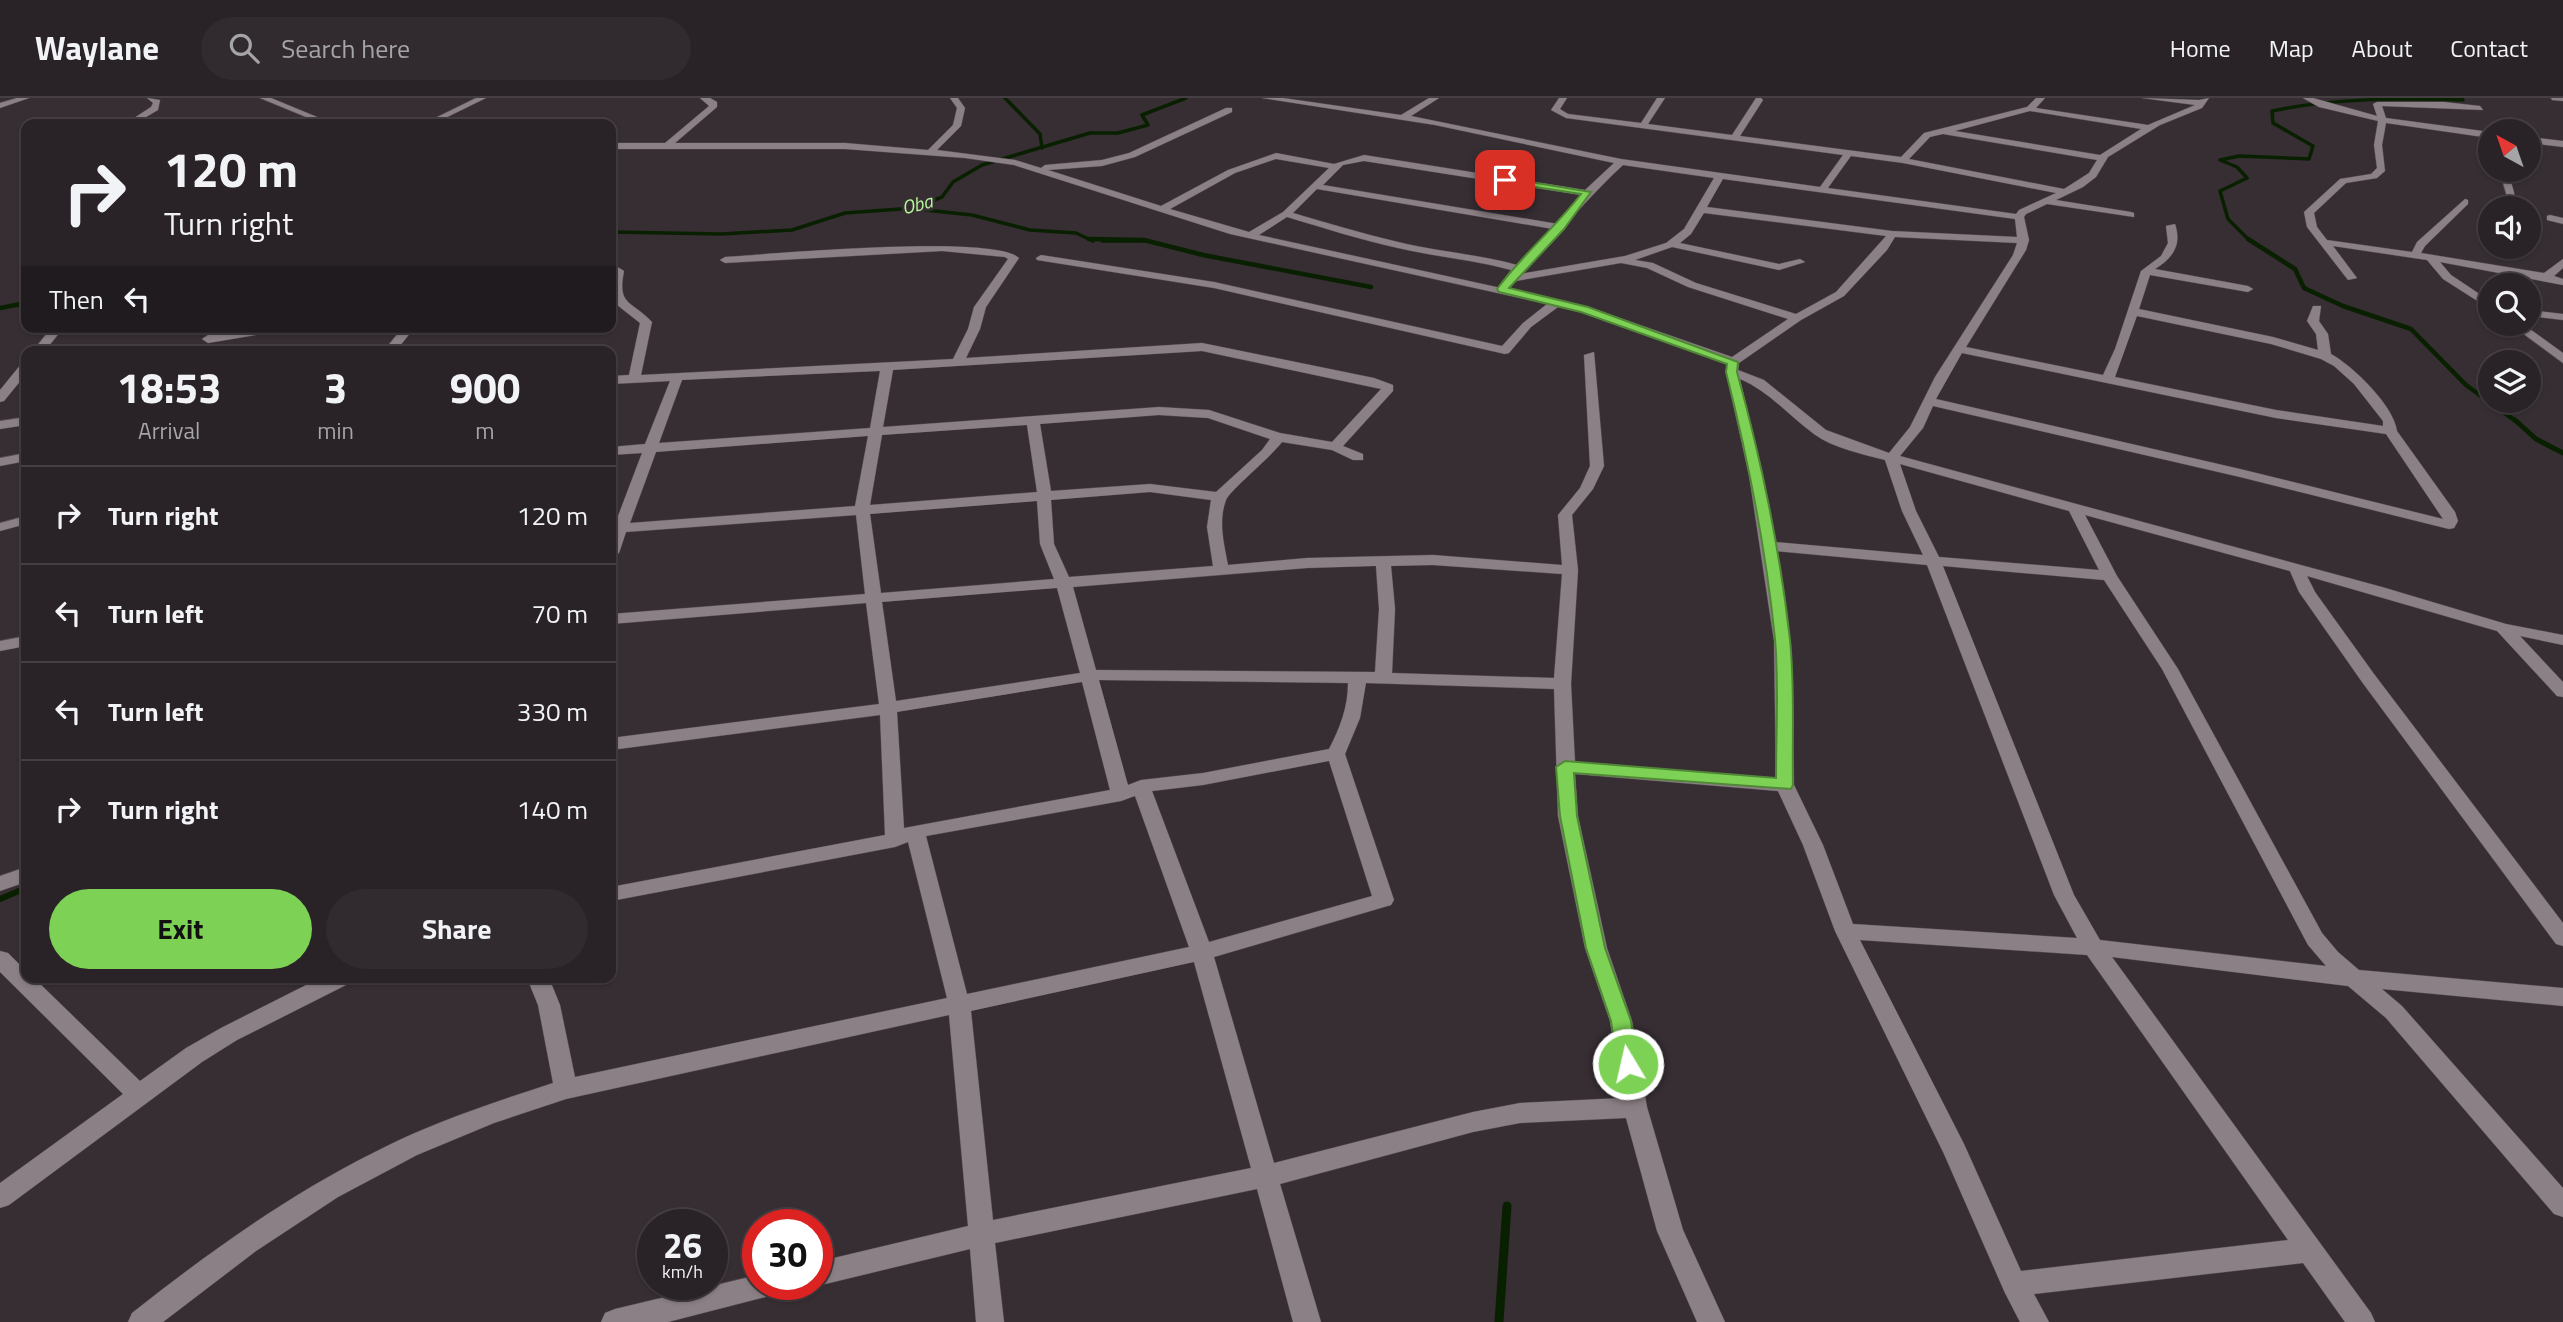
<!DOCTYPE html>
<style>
body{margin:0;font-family:"Titillium Web",sans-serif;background:#312a2e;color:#f1f3f6;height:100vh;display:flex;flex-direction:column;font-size:26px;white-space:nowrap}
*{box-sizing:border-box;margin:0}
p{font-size:23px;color:#a5a4a7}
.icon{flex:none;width:38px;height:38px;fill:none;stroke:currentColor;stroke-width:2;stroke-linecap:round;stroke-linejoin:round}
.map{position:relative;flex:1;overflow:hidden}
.details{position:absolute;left:21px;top:248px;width:595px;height:637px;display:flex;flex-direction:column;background:#292226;border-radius:14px;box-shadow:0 2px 5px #0004,0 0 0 2px #453f43}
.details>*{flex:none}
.hud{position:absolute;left:21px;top:21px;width:595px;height:214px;border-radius:14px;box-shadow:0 2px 5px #0004,0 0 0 2px #453f43;background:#292226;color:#f1f3f6;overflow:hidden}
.needle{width:46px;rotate:320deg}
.fabs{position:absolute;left:2478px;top:21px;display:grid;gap:14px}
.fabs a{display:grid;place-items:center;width:63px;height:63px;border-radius:50%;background:#292226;box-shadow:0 2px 5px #0004,0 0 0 2px #453f43;font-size:35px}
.speed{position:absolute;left:637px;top:1111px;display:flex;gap:14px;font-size:35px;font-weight:700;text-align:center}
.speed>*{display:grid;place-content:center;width:91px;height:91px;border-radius:50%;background:#292226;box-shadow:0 2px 5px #0004,0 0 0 2px #453f43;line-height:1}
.speed small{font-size:18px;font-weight:400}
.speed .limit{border:10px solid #d22;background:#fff;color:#111}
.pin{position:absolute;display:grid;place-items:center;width:60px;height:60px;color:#fff;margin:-30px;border-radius:14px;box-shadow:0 4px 10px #0006}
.me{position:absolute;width:77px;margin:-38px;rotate:351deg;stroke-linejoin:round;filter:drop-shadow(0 0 5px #0008)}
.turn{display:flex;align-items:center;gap:24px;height:147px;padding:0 28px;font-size:32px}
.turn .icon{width:91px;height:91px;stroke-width:2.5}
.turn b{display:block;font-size:49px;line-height:60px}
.then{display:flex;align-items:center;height:66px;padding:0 28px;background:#0003;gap:14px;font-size:26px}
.eta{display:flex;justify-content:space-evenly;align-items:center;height:119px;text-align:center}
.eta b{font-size:42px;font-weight:700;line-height:49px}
.button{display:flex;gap:14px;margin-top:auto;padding:14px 28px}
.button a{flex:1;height:80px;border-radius:42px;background:#7dd154;color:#111;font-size:28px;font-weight:700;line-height:80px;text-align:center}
.button a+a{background:#312a2e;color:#f1f3f6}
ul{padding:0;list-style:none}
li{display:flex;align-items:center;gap:21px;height:98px;padding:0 28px;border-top:2px solid #453f43}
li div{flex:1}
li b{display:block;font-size:26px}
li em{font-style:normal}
header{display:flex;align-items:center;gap:42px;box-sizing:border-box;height:98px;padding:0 35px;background:#292226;border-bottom:2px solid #453f43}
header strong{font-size:33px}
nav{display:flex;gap:38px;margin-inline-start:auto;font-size:24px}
.search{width:490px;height:63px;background:#312a2e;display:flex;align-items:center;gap:18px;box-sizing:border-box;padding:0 24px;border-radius:38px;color:#a5a4a7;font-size:26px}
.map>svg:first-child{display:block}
</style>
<header>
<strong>Waylane</strong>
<div class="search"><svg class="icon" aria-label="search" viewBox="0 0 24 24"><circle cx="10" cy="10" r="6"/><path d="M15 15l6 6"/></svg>Search here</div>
<nav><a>Home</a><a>Map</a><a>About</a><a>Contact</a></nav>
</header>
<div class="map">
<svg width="2563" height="1224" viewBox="0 0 2563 1224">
<rect width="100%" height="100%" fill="#372e33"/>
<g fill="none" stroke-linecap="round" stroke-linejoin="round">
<g stroke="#092000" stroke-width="3.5">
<polyline points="1005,0 1040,36 1042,50"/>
<polyline points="916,111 972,117 1030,132 1076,135 1093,143"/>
<polyline points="611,134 721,136 792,132 845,115 914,110 942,99 953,84 982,67 1090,35 1118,35 1148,27 1142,17 1186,0"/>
<polyline points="1102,143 1147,143"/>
<path d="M2250,143L2228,121L2220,93L2247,80L2237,69L2220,62L2239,58L2309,61L2313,48L2273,25L2272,13C2333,0 2400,0 2463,2L2462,0"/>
</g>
<g stroke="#092000" stroke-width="4.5">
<polyline points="1089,141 1144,142 1203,157 1371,189"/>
<polyline points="2248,141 2295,171 2304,190 2343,208 2411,231 2466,287 2517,324"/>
<polyline points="0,210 26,205"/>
</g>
<polyline stroke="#092000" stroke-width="5" points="2515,322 2536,341 2563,355"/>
<polyline stroke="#092000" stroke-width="6" points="0,801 26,790"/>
<polyline stroke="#092000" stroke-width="9" points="1499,1224 1507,1108"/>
<g stroke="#534b4f" stroke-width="1">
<g id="minor">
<polygon points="17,0 29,0 0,10 0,5"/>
<polygon points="147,0 160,2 158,12 134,26 125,26 151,9 153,5"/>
<polygon points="260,0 271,0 334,26 323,26"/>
<polygon points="476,0 486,0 433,26 423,26"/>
<path d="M700,0H710L717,4V9L675,45H845L928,52L953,27L957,10L950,0H958L965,10L961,28L937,52L1015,62L1041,70L1045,67L1102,62L1129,55L1226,10H1232V14L1135,59L1102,68L1048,72L1161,108L1228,72L1276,55L1334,66L1364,57L1585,92L1614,65L1435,27L1262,0H1283L1401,17L1429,0H1439L1411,18L1621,61L1820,89L1843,57L1566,20L1551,12L1559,0H1567L1560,11L1568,16L1641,25L1657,0H1665L1648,26L1732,37L1756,0H1761L1763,2L1740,38L1901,59L1924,35L2027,9L2036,0H2045L2036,10L2148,27L2195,7L2142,0L2199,2L2209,0L2202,10L2160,27L2108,59L2096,79L2083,89L2056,102L2131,114L2134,115V119L2047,106L2026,116L2024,119L2029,142L2026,152L1966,249L2103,277L2115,251L2141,173L2161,158L2168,145L2166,128L2175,126C2182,147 2173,160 2155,171L2248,188L2253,191L2248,194L2150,177L2139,211L2273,239L2318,252L2316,236L2307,223L2313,208H2321L2319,223L2328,236L2331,256C2353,268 2394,308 2397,333L2455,414L2458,423L2454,430L2449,431L2240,379L1933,308L1923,330L1900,358L2382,489L2506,526L2563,537V547L2520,538L2563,584V599L2557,598L2497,533L2307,478L2315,494L2374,576L2563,825V848L2556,846L2362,584L2299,494L2290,473L2085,417L2117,478L2178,571L2322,835L2338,854L2359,872L2563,890V908L2382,891L2402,908L2563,1090V1119L2554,1116L2386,920L2348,888L2112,859L2371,1215L2375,1224H2345L2303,1165L2034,1196L2049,1224H2020L2005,1195L1944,1056L1835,833L1803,747L1778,693L1575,676L1578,718L1607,850L1632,923L1647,1009L1683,1132L1725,1224H1697L1657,1133L1626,1020L1520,1025L1473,1034L1280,1086L1321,1224H1293L1257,1091L995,1145L1004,1224H976L970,1151L817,1188L812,1186H817V1164L968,1128L949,917L566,1001L494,1025L417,1057L338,1099L256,1153L163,1224H128L132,1215C208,1155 287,1098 373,1055C430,1025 492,1005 553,985L538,907L527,880H549L560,907L575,979L947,900L908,744L895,749L611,803V789L885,737L880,617L611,652V640L879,606L866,505L611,526V516L865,496L856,417L626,434L619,455L611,459V427L615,426L642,355L611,357V349L645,346L670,283L611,286V278L629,277L640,225L612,203L611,186L613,174L611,165L624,173C617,208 631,202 652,224L641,277L953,261L968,231L974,209L1008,161L1005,159L942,153L725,165L720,162L725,159C772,156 993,136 1019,160L986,209L980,231L966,260L1202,245L1374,280L1393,287V293L1343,348L1363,356V362H1353L1332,352L1282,344C1270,360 1230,392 1226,402C1218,423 1224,446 1228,467L1307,460L1433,457L1562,467L1558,417L1580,390L1590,368L1584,257L1594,254L1604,368L1593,391L1572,417L1578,472L1571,586L1575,664L1776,680L1774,543L1749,377L1726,274L1727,266L1581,214L1558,209L1531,229L1509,255L1505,256L1214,190L1037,162L1036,160L1041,157L1214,184L1502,248L1523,225L1547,206L1230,136L1014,67L965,60L845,51H611V45H665L709,8ZM2030,13L2141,31L2100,57L1955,33ZM1943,36L2097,62L2089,75L2064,91L1909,61L1930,39ZM1851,58L1903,65L2056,95L2019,112L2016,116L1828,90ZM1276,61L1329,70L1283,114L1249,134L1170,111L1235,75ZM1364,63L1581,97L1558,126L1323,87L1343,67ZM1623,67L1714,80L1684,131L1666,145L1625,158L1520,176C1555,140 1586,101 1623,67ZM1723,81L2015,121L2017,139L1892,133L1707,109ZM1317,91L1553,131L1517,167C1478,156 1438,154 1398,144C1363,136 1328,125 1293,115ZM1704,115L1886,138L1836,194L1796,216L1696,185L1653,165L1635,162L1672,149L1779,172L1805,164L1800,161L1779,166L1680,145L1691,136ZM1287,119C1324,130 1361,142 1398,150C1436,159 1475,162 1511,172L1505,180L1510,184L1621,165L1647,170L1688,189L1788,221L1732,259L1588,209L1259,137ZM1895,139L2017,145L2013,157L1935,279L1910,329L1889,355L1826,332L1764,282L1738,272L1739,265L1801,222L1844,198L1887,152ZM2137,218L2271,246L2321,261L2334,268L2354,286L2383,323V328L2276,312L2115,279ZM1202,253L1381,291L1332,344L1280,335L1209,312L1159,309L883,329L893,272ZM1962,255L2276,320L2386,336L2443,421L2240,371L1936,301ZM880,273L870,330L659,345L682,282ZM1740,281C1769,293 1789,318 1814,336C1833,350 1862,356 1885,362L1902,413L1923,457L1774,444L1763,377ZM1159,317L1208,320L1270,341L1262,352L1216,394L1150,386L1051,393L1040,326ZM1027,327L1037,394L870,407L882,337ZM868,338L855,408L630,425L656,354ZM1900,366L2069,413L2099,472L1939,459L1916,413ZM1150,394L1211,402L1207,429L1213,468L1069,479L1054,446L1051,402ZM1037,403L1040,446L1054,481L881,495L870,416ZM1775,453L1927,467L2054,797L2077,840L1853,826L1823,747L1794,687L1790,543ZM1433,467L1562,476L1554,580L1392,575L1395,511L1391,468ZM1376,468L1379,511L1375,574L1096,572L1073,489L1307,470ZM1943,468L2104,482L2162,571L2308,847L2326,868L2100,842L2074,797ZM1057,490L1080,575L896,603L882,504ZM1099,582L1348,585C1348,609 1340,630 1329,651L1203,675L1141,682L1128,687ZM1082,584L1110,692L904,730L897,614ZM1366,585L1554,591L1558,718L1585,850L1610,923L1622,1000L1520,1005L1473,1014L1274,1065L1214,859L1391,807L1394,802L1345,656L1360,620ZM1329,663L1372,798L1209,844L1152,693L1203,687ZM1135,698L1189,849L967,896L926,738L1121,703ZM1860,842L2087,857L2288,1142L2021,1173L1964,1046ZM1194,864L1251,1070L993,1122L971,913Z"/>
<polygon points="2303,0 2313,0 2377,18 2373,6 2377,4 2444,4 2480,8 2483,12 2382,8 2386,20 2490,34 2490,40 2386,25 2382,47 2385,73 2377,80 2346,85 2314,115 2317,129 2327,142 2412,154 2417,144 2465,101 2468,102 2468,106 2425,148 2421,155 2544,175 2563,161 2563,170 2554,178 2563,181 2563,187 2440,164 2451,177 2490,203 2490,211 2443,181 2427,162 2333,148 2357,180 2348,182 2307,129 2304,114 2340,81 2371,76 2377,70 2374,47 2378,23 2319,9"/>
<polygon points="2551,0 2563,0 2563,3 2552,2"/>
<polygon points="2529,39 2563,43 2563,49 2529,45"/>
<polygon points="2499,72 2508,72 2518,110 2510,108"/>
<polygon points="2550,117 2563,120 2563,126 2547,122 2547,118"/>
<polygon points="2529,212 2563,216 2563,222 2529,218"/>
<polygon points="2510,226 2523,226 2563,255 2563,265"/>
<polygon points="52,229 64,229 44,254 32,254"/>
<polygon points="261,229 291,229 285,232 208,245 202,241 208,237"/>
<polygon points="403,229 415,229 395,254 383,254"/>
<polygon points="26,264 26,276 4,303 0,304 0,292 22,265"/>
<polygon points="26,319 26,327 0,331 0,323"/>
<polygon points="26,355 26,363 0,368 0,360"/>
<polygon points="26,418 26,426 0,433 0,425"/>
<polygon points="26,538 26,548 0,553 0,543"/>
<polygon points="26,769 26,784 0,793 0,778"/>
<polygon points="0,853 8,855 26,873 26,880 34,880 140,983 186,950 221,930 320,880 351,880 348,886 237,942 202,964 9,1107 0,1110 0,1085 123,996 0,874"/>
<polygon points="758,1177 758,1186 785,1186 781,1195 668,1224 601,1224 605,1215 615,1211"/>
</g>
</g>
<use href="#minor" fill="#8b8085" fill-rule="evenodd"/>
</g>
<path fill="#7dd154" stroke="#518837" stroke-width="2" d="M1505,80L1591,94L1564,131L1509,190L1588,209L1738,264L1737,274C1761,361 1780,452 1790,542C1795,589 1792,639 1793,687L1791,691L1574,675L1577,718L1605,850L1631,923L1638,966L1635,972L1628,975L1620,972L1617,966L1611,923L1586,850L1560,718L1556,669L1565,663L1776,680C1776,634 1779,587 1775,541C1766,451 1748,361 1726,274L1727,266L1581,214L1499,194L1497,191C1522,157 1555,130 1581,96L1502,84Z"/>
<g text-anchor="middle" stroke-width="6" stroke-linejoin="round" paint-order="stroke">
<g font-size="19" font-style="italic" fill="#b6f79b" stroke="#372e33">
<text transform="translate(917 106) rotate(-14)" y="7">Oba</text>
</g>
</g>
</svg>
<div class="fabs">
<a><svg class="needle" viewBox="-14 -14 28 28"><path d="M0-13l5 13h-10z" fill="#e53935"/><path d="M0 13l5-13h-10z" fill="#a5a4a7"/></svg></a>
<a><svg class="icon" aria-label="sound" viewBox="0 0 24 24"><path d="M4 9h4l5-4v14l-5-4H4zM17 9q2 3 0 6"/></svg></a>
<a><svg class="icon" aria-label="search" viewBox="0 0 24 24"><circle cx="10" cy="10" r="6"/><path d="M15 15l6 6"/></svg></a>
<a><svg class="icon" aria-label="layers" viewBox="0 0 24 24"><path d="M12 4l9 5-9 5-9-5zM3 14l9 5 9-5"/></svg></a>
</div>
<div class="speed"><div>26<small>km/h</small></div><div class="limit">30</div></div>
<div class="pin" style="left:1505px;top:82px;background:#d93025"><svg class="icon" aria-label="arrive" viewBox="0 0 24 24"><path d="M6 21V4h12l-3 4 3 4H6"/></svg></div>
<svg class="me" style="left:1628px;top:966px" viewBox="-20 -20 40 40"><circle r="17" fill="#7dd154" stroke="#fff" stroke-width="3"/><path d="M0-11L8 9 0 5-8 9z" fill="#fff"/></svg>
<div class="hud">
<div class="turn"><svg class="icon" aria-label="right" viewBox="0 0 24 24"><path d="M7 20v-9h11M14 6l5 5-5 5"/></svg><div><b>120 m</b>Turn right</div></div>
<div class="then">Then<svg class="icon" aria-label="left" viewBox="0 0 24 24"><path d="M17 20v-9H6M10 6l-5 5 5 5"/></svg></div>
</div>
<section class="details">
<div class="eta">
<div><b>18:53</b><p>Arrival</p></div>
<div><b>3</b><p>min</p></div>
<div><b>900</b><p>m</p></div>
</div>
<ul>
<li><svg class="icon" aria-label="right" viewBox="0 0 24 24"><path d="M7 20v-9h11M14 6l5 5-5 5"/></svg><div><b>Turn right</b></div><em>120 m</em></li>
<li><svg class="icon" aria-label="left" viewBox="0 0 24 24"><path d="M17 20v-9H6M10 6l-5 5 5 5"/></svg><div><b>Turn left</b></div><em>70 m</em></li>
<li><svg class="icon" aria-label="left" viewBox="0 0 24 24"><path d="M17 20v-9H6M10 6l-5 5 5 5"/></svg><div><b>Turn left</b></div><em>330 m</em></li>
<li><svg class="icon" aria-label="right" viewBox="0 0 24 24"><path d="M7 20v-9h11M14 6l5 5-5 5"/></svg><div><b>Turn right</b></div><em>140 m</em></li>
</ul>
<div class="button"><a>Exit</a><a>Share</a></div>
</section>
</div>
